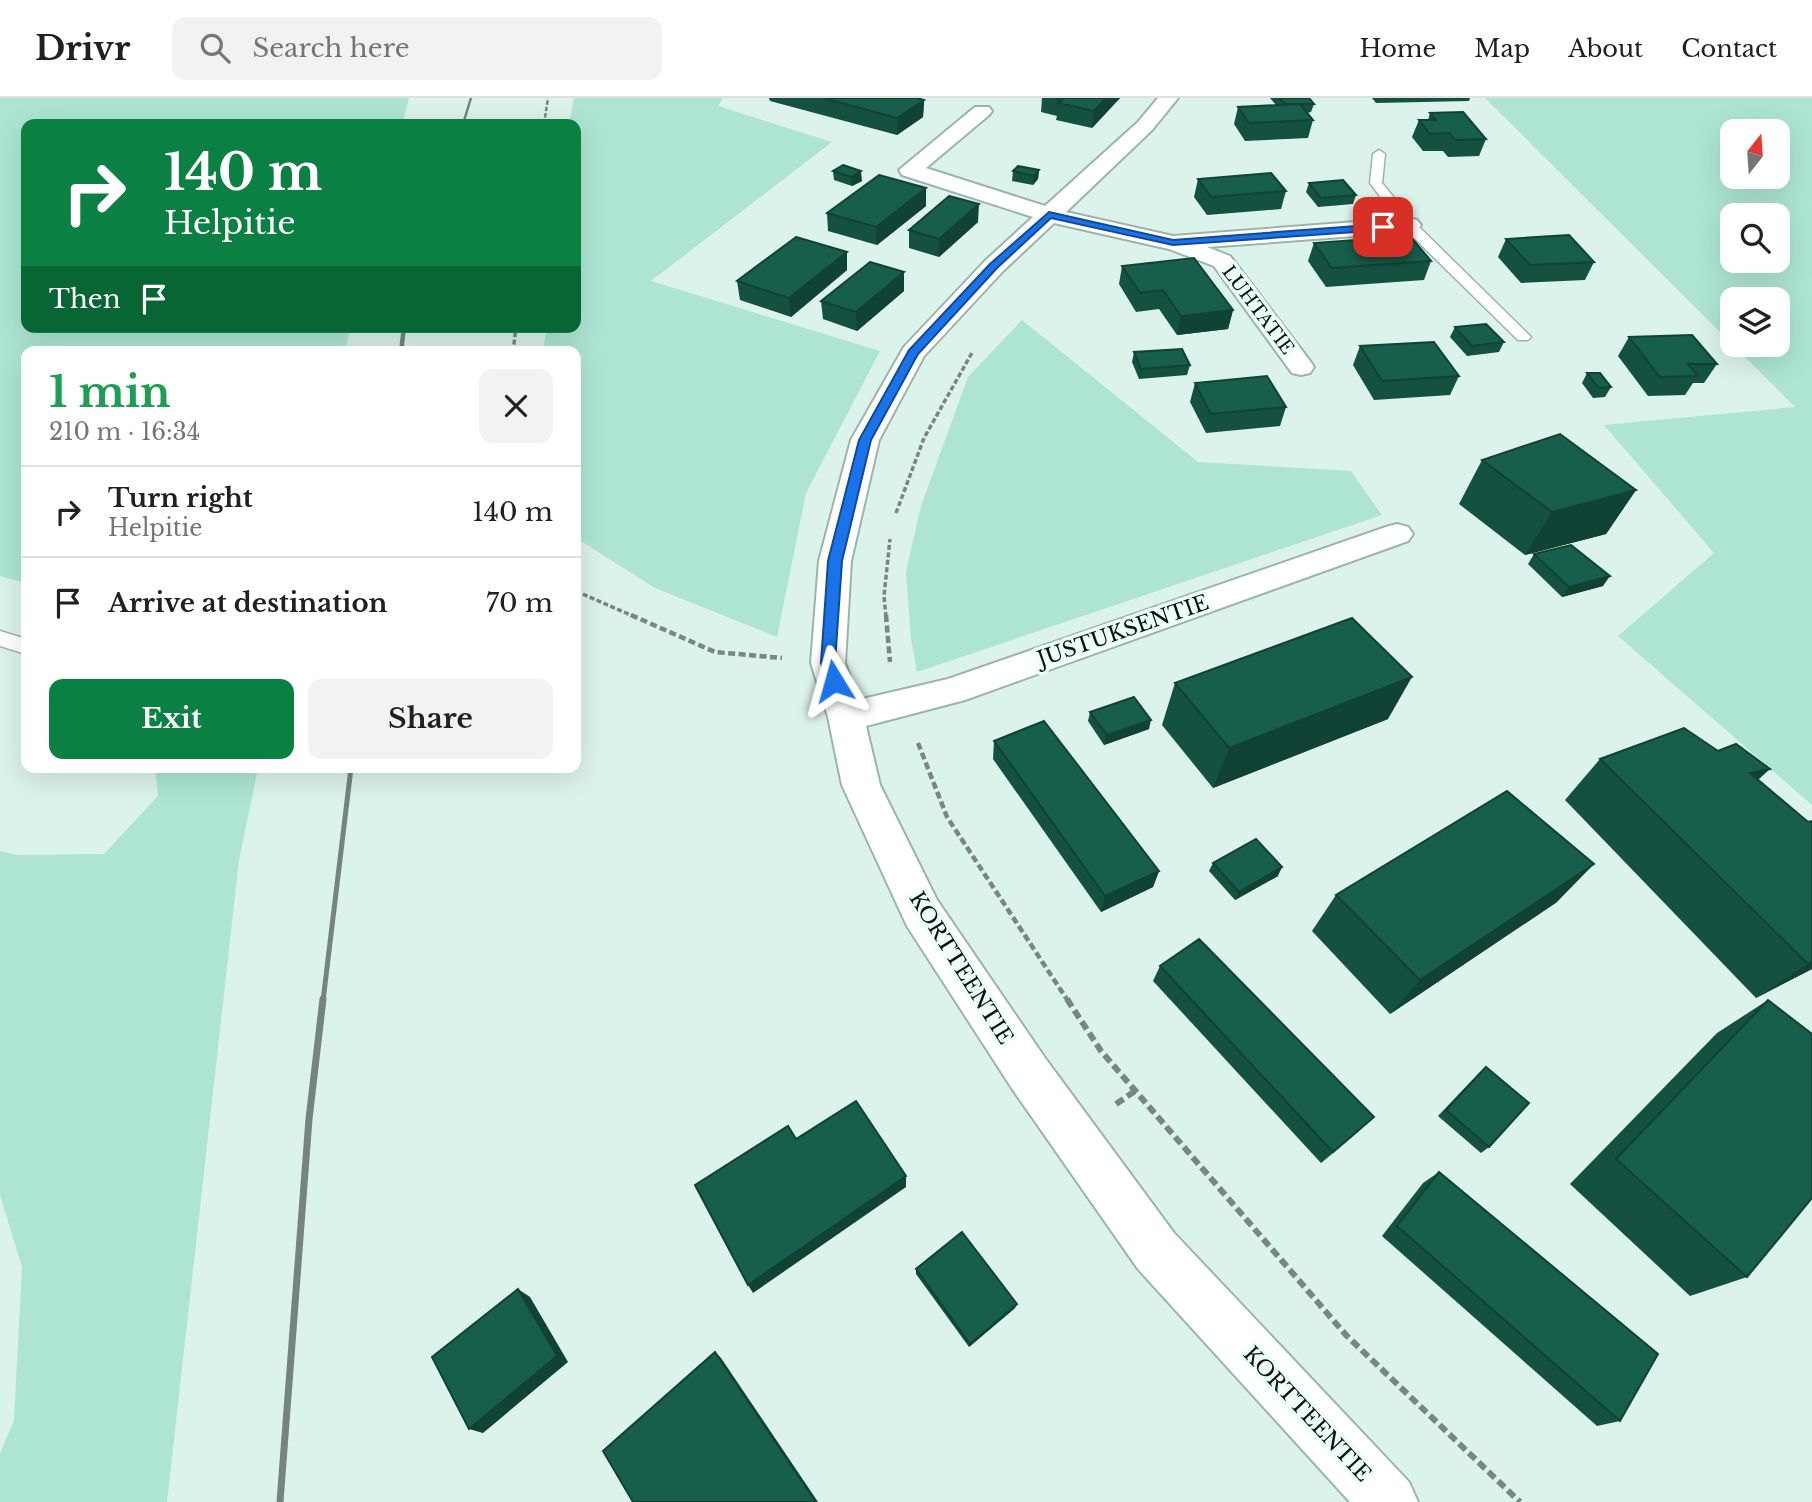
<!DOCTYPE html>
<meta charset="utf-8">
<style>
body{margin:0;font-family:"Libre Baskerville",serif;background:#f2f2f2;color:#202124;height:100vh;display:flex;flex-direction:column;font-size:26px;white-space:nowrap}
*{box-sizing:border-box;margin:0}
p{font-size:23px;color:#757577}
.icon{flex:none;width:38px;height:38px;fill:none;stroke:currentColor;stroke-width:2;stroke-linecap:round;stroke-linejoin:round}
.map{position:relative;flex:1;overflow:hidden}
.panel{position:absolute;left:21px;top:248px;width:560px;height:427px;display:flex;flex-direction:column;background:#fff;border-radius:14px;box-shadow:0 7px 28px #0002}
.panel>*{flex:none}
.top-card{position:absolute;left:21px;top:21px;width:560px;height:214px;border-radius:14px;box-shadow:0 7px 28px #0002;background:#0b8043;color:#fff;overflow:hidden}
.needle{width:46px;rotate:17deg}
.controls{position:absolute;left:1720px;top:21px;display:grid;gap:14px}
.controls a{display:grid;place-items:center;width:70px;height:70px;border-radius:14px;background:#fff;box-shadow:0 7px 28px #0002;font-size:35px}
.pin{position:absolute;display:grid;place-items:center;width:60px;height:60px;color:#fff;margin:-30px;border-radius:14px;box-shadow:0 4px 10px #0006}
.me{position:absolute;width:77px;margin:-38px;rotate:352deg;stroke-linejoin:round;filter:drop-shadow(0 0 5px #0008)}
.turn{display:flex;align-items:center;gap:24px;height:147px;padding:0 28px;font-size:32px}
.turn .icon{width:91px;height:91px;stroke-width:2.5}
.turn b{display:block;font-size:49px;line-height:60px}
.then{display:flex;align-items:center;height:66px;padding:0 28px;background:#0003;gap:14px;font-size:26px}
.round{display:grid;place-items:center;flex:none;width:74px;height:74px;border-radius:14px;background:#f2f2f2}
.overview{display:flex;align-items:center;justify-content:space-between;height:119px;padding:0 28px}
h1{font-size:42px;font-weight:700;line-height:52px;color:#1e9e55}
.action{display:flex;gap:14px;margin-top:auto;padding:14px 28px}
.action a{flex:1;height:80px;border-radius:14px;background:#0b8043;color:#fff;font-size:28px;font-weight:700;line-height:80px;text-align:center}
.action a+a{background:#f2f2f2;color:#202124}
ul{padding:0;list-style:none}
li{display:flex;align-items:center;gap:21px;height:91px;padding:0 28px;border-top:2px solid #e0e0e0}
li div{flex:1}
li b{display:block;font-size:26px}
li em{font-style:normal}
header{display:flex;align-items:center;gap:42px;box-sizing:border-box;height:98px;padding:0 35px;background:#fff;border-bottom:2px solid #e0e0e0}
header strong{font-size:33px}
nav{display:flex;gap:38px;margin-inline-start:auto;font-size:24px}
.search{width:490px;height:63px;background:#f2f2f2;display:flex;align-items:center;gap:18px;box-sizing:border-box;padding:0 24px;border-radius:14px;color:#757577;font-size:26px}
.map>svg:first-child{display:block}
</style>
<header>
<strong>Drivr</strong>
<div class="search"><svg class="icon" aria-label="search" viewBox="0 0 24 24"><circle cx="10" cy="10" r="6"/><path d="M15 15l6 6"/></svg>Search here</div>
<nav><a>Home</a><a>Map</a><a>About</a><a>Contact</a></nav>
</header>
<div class="map">
<svg width="1812" height="1404" viewBox="0 0 1812 1404">
<rect width="100%" height="100%" fill="#dbf3ea"/>
<g fill="#ade5d2" fill-rule="evenodd">
<polygon points="0,0 409,0 402,26 26,26 26,229 350,229 345,254 26,254 26,485 0,478"/>
<polygon points="574,0 723,0 718,8 832,44 651,183 880,253 806,395 777,539 655,490 576,440 576,254 543,254 547,229 576,229 576,26 569,26"/>
<path d="M1485,0H1812V707L1618,538L1714,455L1604,327L1795,309L1733,247H1778V201H1732V246ZM1778,33V79H1732V33ZM1732,117H1778V163H1732Z"/>
<polygon points="1022,222 1198,364 1351,373 1382,417 917,574 911,541 906,474 921,408 968,279"/>
<polygon points="155,670 258,670 239,762 167,1404 0,1404 0,1356 14,1322 22,1169 0,1097 0,753 16,757 104,756 158,698"/>
</g>
<g fill="none" stroke-linecap="round" stroke-linejoin="round">
<g stroke="#9db4ac" stroke-width="3">
<g id="lane">
<polygon points="1379,52 1385,56 1382,85 1414,124 1528,236 1531,239 1528,242 1518,242 1404,130 1370,85 1373,56"/>
<polygon points="0,533 26,541 26,556 0,548"/>
</g>
</g>
<g stroke="#9db4ac" stroke-width="4">
<polygon id="street" points="1158,0 1178,0 1152,32 1066,114 1173,138 1409,120 1417,122 1421,127 1417,132 1409,134 1207,149 1230,158 1310,263 1314,269 1310,275 1301,277 1292,275 1214,168 1169,151 1054,125 1003,173 924,258 879,342 851,463 845,565 858,602 948,581 1386,429 1397,426 1408,429 1413,436 1408,443 965,602 866,628 880,687 937,802 1045,960 1174,1135 1409,1384 1418,1404 1350,1404 1138,1171 1013,992 907,828 842,687 828,619 811,565 819,463 851,342 904,249 985,163 1033,119 902,77 899,72 975,9 989,9 992,13 989,17 926,70 1045,108 1138,24"/>
</g>
<polyline stroke="#778781" stroke-width="2.5" stroke-dasharray="4.5 2" stroke-linecap="butt" points="544,26 548,0"/>
<g stroke="#778781" stroke-width="3.5" stroke-dasharray="5 2.5" stroke-linecap="butt">
<polyline points="513,254 516,229"/>
<polyline points="896,415 924,340 973,253"/>
<polyline points="576,493 635,519"/>
<polyline points="886,519 884,498 890,441"/>
</g>
<g stroke="#778781" stroke-width="4.5" stroke-dasharray="7 3.5" stroke-linecap="butt">
<polyline points="631,517 715,554 782,560"/>
<polyline points="886,517 890,564"/>
<polyline points="918,645 947,719 1068,903"/>
</g>
<g stroke="#778781" stroke-width="6" stroke-dasharray="9 4.5" stroke-linecap="butt">
<polyline points="1067,901 1101,953 1346,1237 1520,1404"/>
<polyline points="1116,1006 1135,993"/>
</g>
<use href="#lane" fill="#fff" fill-rule="evenodd"/>
<use href="#street" fill="#fff" fill-rule="evenodd"/>
<polyline stroke="#74847e" stroke-width="2.5" points="463,26 471,0"/>
<polyline stroke="#74847e" stroke-width="4.5" points="401,254 404,229"/>
<polyline stroke="#74847e" stroke-width="5" points="323,903 351,670"/>
<polyline stroke="#74847e" stroke-width="7" points="280,1404 309,1021 323,901"/>
</g>
<g fill="#145141">
<polygon points="769,0 917,0 924,2 923,19 897,37 770,3"/>
<polygon points="1042,0 1120,0 1092,30 1056,22 1057,18 1041,14"/>
<polygon points="1270,0 1309,0 1314,6 1311,14 1307,15 1313,22 1308,40 1245,43 1234,26 1238,9 1276,7"/>
<polygon points="1372,0 1470,0 1469,3 1376,5"/>
<polygon points="1430,15 1486,41 1479,58 1448,59 1443,53 1423,53 1412,39 1419,22 1428,22"/>
<polygon points="1039,72 1038,81 1033,87 1012,83 1013,73"/>
<polygon points="833,73 862,83 852,88 834,82"/>
<polygon points="1198,81 1286,93 1281,111 1207,117 1194,99"/>
<polygon points="1309,85 1356,97 1353,106 1318,109 1306,94"/>
<polygon points="926,108 877,147 828,133 827,115"/>
<polygon points="978,124 939,159 909,150 909,132"/>
<polygon points="1506,141 1594,164 1585,182 1521,185 1498,159"/>
<polygon points="1314,145 1431,163 1424,182 1326,189 1308,163"/>
<polygon points="1122,168 1233,212 1228,231 1177,237 1159,211 1136,214 1119,186"/>
<polygon points="847,172 791,219 740,202 737,183"/>
<polygon points="904,174 904,193 857,233 823,221 821,203"/>
<polygon points="1455,229 1504,244 1499,254 1467,258 1450,239"/>
<polygon points="1629,239 1717,266 1704,285 1693,285 1685,297 1648,298 1618,258"/>
<polygon points="1360,248 1459,278 1450,297 1374,302 1353,267"/>
<polygon points="1134,254 1190,267 1187,277 1139,281 1132,264"/>
<polygon points="1587,275 1611,289 1605,299 1593,300 1582,285"/>
<polygon points="1195,285 1286,309 1280,328 1206,335 1190,304"/>
<polygon points="1482,362 1636,392 1606,436 1525,457 1459,406"/>
<polygon points="1534,456 1603,488 1562,499 1528,466"/>
<polygon points="1175,585 1388,621 1213,690 1162,627"/>
<polygon points="1090,614 1149,631 1104,647 1088,623"/>
<polygon points="994,643 1159,773 1153,789 1101,814 993,661"/>
<polygon points="1600,661 1758,682 1808,724 1812,723 1812,871 1756,900 1565,702"/>
<polygon points="1213,765 1278,778 1235,802 1209,773"/>
<polygon points="1336,797 1557,804 1390,916 1312,833"/>
<polygon points="1160,868 1361,1031 1321,1065 1153,883"/>
<polygon points="1768,902 1747,1179 1690,1198 1570,1086 1717,935"/>
<polygon points="1486,969 1489,1049 1481,1055 1438,1018 1478,976"/>
<polygon points="1439,1074 1620,1323 1597,1328 1382,1138 1423,1085"/>
<polygon points="916,1171 1015,1210 969,1249 916,1176"/>
</g>
<g fill="#104235">
<polygon points="1106,0 1120,0 1092,30 1094,13"/>
<polygon points="924,2 923,19 897,37 897,20"/>
<polygon points="1039,72 1038,81 1033,87 1034,78"/>
<polygon points="861,73 862,83 852,88 851,79"/>
<polygon points="926,90 926,108 877,147 876,129"/>
<polygon points="979,106 978,124 939,159 939,141"/>
<polygon points="847,154 847,172 791,219 789,200"/>
<polygon points="904,174 904,193 857,233 856,214"/>
<polygon points="1233,212 1228,231 1177,237 1181,218"/>
<polygon points="1636,392 1606,436 1525,457 1552,414"/>
<polygon points="1610,478 1603,488 1562,499 1569,489"/>
<polygon points="1412,579 1388,621 1213,690 1229,650"/>
<polygon points="1151,622 1149,631 1104,647 1107,637"/>
<polygon points="1770,671 1726,711 1750,675"/>
<polygon points="1594,766 1557,804 1390,916 1420,882"/>
<polygon points="1282,769 1278,778 1235,802 1239,794"/>
<polygon points="1159,773 1153,789 1101,814 1105,798"/>
<polygon points="1812,864 1812,871 1756,900 1808,866"/>
<polygon points="1374,1019 1361,1031 1321,1065 1333,1054"/>
<polygon points="906,1078 906,1089 753,1195 748,1187"/>
<polygon points="518,1191 530,1199 568,1264 483,1335 469,1331"/>
<polygon points="1017,1206 1015,1210 969,1249 970,1246"/>
<polygon points="715,1254 721,1260 818,1404 816,1404"/>
</g>
<g fill="#175e4c" stroke="#104235" stroke-width="2">
<polygon points="823,0 917,0 924,2 897,20"/>
<polygon points="1055,0 1106,0 1094,13 1058,5 1062,2"/>
<polygon points="1279,0 1309,0 1314,6 1285,6"/>
<polygon points="1300,6 1313,22 1249,25 1238,9"/>
<polygon points="1463,14 1486,41 1455,42 1449,35 1430,36 1419,22 1436,22 1430,15"/>
<polygon points="843,67 861,73 851,79 833,73"/>
<polygon points="1018,68 1039,72 1034,78 1013,73"/>
<polygon points="1271,75 1286,93 1211,99 1198,81"/>
<polygon points="879,77 926,90 876,129 827,115"/>
<polygon points="1343,82 1356,97 1321,100 1309,85"/>
<polygon points="949,98 979,106 939,141 909,132"/>
<polygon points="1569,137 1594,164 1530,167 1506,141"/>
<polygon points="1410,138 1431,163 1332,170 1314,145"/>
<polygon points="796,139 847,154 789,200 737,183"/>
<polygon points="1194,160 1233,212 1181,218 1163,192 1140,195 1122,168"/>
<polygon points="870,164 904,174 856,214 821,203"/>
<polygon points="1486,226 1504,244 1472,248 1455,229"/>
<polygon points="1692,237 1717,266 1688,266 1698,278 1660,279 1629,239"/>
<polygon points="1434,244 1459,278 1382,283 1360,248"/>
<polygon points="1182,251 1190,267 1141,271 1134,254"/>
<polygon points="1587,275 1600,275 1611,289 1599,290"/>
<polygon points="1267,278 1286,309 1211,316 1195,285"/>
<polygon points="1560,336 1636,392 1552,414 1482,362"/>
<polygon points="1571,447 1610,478 1569,489 1534,456"/>
<polygon points="1352,520 1412,579 1229,650 1175,585"/>
<polygon points="1134,599 1151,622 1107,637 1090,614"/>
<polygon points="1044,623 1159,773 1105,798 994,643"/>
<polygon points="1684,630 1718,653 1736,646 1770,671 1750,675 1808,724 1812,723 1812,864 1808,866 1600,661"/>
<polygon points="1507,693 1594,766 1420,882 1336,797"/>
<polygon points="1256,741 1282,769 1239,794 1213,765"/>
<polygon points="1199,841 1374,1019 1333,1054 1160,868"/>
<polygon points="1768,902 1812,936 1812,1100 1747,1179 1616,1061"/>
<polygon points="1486,969 1529,1005 1489,1049 1446,1012"/>
<polygon points="856,1003 906,1078 748,1187 695,1087 788,1028 796,1041"/>
<polygon points="1439,1074 1658,1256 1620,1323 1397,1128"/>
<polygon points="962,1134 1017,1206 970,1246 916,1171"/>
<polygon points="518,1191 557,1258 469,1331 432,1259"/>
<polygon points="715,1254 816,1404 633,1404 603,1353"/>
</g>
<polygon fill="#1a73e8" stroke="#114b97" stroke-width="2" points="1049,114 1173,142 1383,126 1388,129 1383,132 1173,147 1051,120 997,170 918,256 871,342 842,463 835,565 841,583 839,587 829,587 821,565 828,463 859,342 909,252 990,166"/>
<g text-anchor="middle" stroke-width="7" stroke-linejoin="round" paint-order="stroke">
<g font-size="18" fill="#0b1310" stroke="#ebfff7">
<text transform="translate(1258 212) rotate(53)" y="6">LUHTATIE</text>
</g>
<g font-size="21" fill="#0b1310" stroke="#ebfff7">
<text transform="translate(1123 533) rotate(-19)" y="7">JUSTUKSENTIE</text>
<text transform="translate(961 870) rotate(58)" y="7">KORTTEENTIE</text>
<text transform="translate(1307 1316) rotate(47)" y="7">KORTTEENTIE</text>
</g>
</g>
</svg>
<div class="controls">
<a><svg class="needle" viewBox="-14 -14 28 28"><path d="M0-13l5 13h-10z" fill="#e53935"/><path d="M0 13l5-13h-10z" fill="#757577"/></svg></a>
<a><svg class="icon" aria-label="search" viewBox="0 0 24 24"><circle cx="10" cy="10" r="6"/><path d="M15 15l6 6"/></svg></a>
<a><svg class="icon" aria-label="layers" viewBox="0 0 24 24"><path d="M12 4l9 5-9 5-9-5zM3 14l9 5 9-5"/></svg></a>
</div>
<div class="pin" style="left:1383px;top:129px;background:#d93025"><svg class="icon" aria-label="arrive" viewBox="0 0 24 24"><path d="M6 21V4h12l-3 4 3 4H6"/></svg></div>
<svg class="me" style="left:834px;top:583px" viewBox="-20 -20 40 40"><path d="M0-17L14 15 0 8-14 15z" fill="#1a73e8" stroke="#fff" stroke-width="4"/></svg>
<div class="top-card">
<div class="turn"><svg class="icon" aria-label="right" viewBox="0 0 24 24"><path d="M7 20v-9h11M14 6l5 5-5 5"/></svg><div><b>140 m</b>Helpitie</div></div>
<div class="then">Then<svg class="icon" aria-label="arrive" viewBox="0 0 24 24"><path d="M6 21V4h12l-3 4 3 4H6"/></svg></div>
</div>
<section class="panel">
<div class="overview"><div><h1>1 min</h1><p>210 m · 16:34</p></div><a class="round"><svg class="icon" aria-label="close" viewBox="0 0 24 24"><path d="M6 6l12 12M18 6L6 18"/></svg></a></div>
<ul>
<li><svg class="icon" aria-label="right" viewBox="0 0 24 24"><path d="M7 20v-9h11M14 6l5 5-5 5"/></svg><div><b>Turn right</b><p>Helpitie</p></div><em>140 m</em></li>
<li><svg class="icon" aria-label="arrive" viewBox="0 0 24 24"><path d="M6 21V4h12l-3 4 3 4H6"/></svg><div><b>Arrive at destination</b></div><em>70 m</em></li>
</ul>
<div class="action"><a>Exit</a><a>Share</a></div>
</section>
</div>
